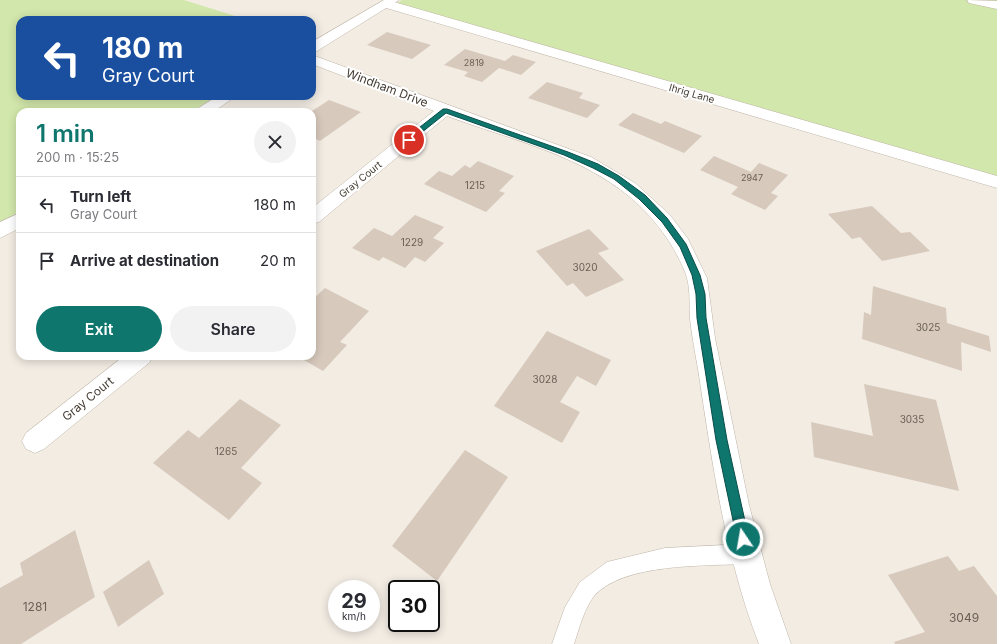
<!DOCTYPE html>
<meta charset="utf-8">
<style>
body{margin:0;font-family:Inter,sans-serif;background:#f2f2f3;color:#2b2b33;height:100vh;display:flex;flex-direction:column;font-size:15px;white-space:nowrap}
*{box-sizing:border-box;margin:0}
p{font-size:13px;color:#7c7c81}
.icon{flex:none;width:22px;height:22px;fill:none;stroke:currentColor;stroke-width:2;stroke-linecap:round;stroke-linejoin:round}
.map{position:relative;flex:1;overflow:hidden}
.side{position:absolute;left:16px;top:108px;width:300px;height:252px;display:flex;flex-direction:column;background:#fff;border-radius:12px;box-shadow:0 2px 10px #0003}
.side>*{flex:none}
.hud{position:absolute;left:16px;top:16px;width:300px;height:84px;border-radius:12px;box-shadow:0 2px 10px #0003;background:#1a4fa0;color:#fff;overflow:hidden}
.speed{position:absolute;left:328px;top:580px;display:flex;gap:8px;font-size:20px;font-weight:700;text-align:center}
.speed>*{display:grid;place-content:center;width:52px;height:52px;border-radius:50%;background:#fff;box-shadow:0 2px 10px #0003;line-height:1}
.speed small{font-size:10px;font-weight:400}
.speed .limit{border:2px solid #111;border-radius:6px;background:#fff;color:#111}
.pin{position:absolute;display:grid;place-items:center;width:34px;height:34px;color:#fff;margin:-17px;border:2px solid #fff;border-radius:50%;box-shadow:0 1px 4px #0007}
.me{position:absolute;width:44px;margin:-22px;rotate:348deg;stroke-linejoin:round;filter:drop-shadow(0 0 3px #0008)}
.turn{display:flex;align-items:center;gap:14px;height:84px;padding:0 20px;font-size:18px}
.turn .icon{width:52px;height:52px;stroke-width:2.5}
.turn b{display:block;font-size:28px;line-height:34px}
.round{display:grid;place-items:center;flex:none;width:42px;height:42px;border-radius:21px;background:#f2f2f3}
.head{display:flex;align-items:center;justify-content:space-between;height:68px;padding:0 20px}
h1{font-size:24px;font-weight:600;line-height:30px;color:#0f766e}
.action{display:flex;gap:8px;margin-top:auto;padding:8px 20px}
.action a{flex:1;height:46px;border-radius:24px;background:#0f766e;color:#fff;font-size:16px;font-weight:600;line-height:46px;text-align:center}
.action a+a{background:#f2f2f3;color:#2b2b33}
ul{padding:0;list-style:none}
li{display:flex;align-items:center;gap:12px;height:56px;padding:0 20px;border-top:1px solid #e1e1e2}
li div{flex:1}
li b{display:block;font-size:15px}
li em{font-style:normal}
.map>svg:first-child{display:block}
</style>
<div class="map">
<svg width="997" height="644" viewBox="0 0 997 644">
<rect width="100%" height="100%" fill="#f2ece3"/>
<g fill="#d2e7ab">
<polygon points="0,0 184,0 248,20 20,20 20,96 218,96 190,112 20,112 20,211 0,223"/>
<polygon points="402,0 997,0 997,178 392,6"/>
</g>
<g fill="#d7c9bc">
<polygon points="387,32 431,45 412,59 367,45"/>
<polygon points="465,49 505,61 513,55 536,62 521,75 499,68 482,82 464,76 468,72 444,65"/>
<polygon points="547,82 583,93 579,98 600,105 587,118 528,98"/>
<polygon points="329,100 361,112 320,141 312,137 312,111"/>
<polygon points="298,108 309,112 291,112"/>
<polygon points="633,113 661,124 665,121 702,136 684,153 618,125"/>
<polygon points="714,156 751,172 759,163 788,175 771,193 778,196 765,210 731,194 738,187 700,170"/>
<polygon points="478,161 514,176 499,191 505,193 486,212 424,184 439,171 452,176 465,165 470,168"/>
<polygon points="872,206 901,233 910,232 930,251 882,261 860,237 852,239 828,214"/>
<polygon points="415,215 444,227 433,238 444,243 425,262 415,257 405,268 383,257 379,261 352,248 374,228 392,236"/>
<polygon points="589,229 609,249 598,253 624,280 586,297 573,283 567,286 536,251"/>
<polygon points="873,286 946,308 947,323 989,336 991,352 961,342 962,371 862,339 864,312 871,315"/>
<polygon points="325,288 369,311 340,342 347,345 323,371 297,356 312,356 312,300"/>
<polygon points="547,331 611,360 596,386 577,376 560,402 580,412 562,443 494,406"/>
<polygon points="864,384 936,400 959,491 814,457 811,422 873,436"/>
<polygon points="240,399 281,425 241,468 262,483 229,520 153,463 188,430 199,438"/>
<polygon points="465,450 508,477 437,581 392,546"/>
<polygon points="75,530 95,597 21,644 0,644 0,588 23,575 20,563"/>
<polygon points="948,556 959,571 974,566 997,596 997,644 895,644 894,642 925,632 888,575"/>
<polygon points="149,560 164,594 118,627 103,592"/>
</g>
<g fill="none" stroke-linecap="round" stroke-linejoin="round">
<g stroke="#c0b6a9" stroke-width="1">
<path id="service" d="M746,544L753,547L756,554L753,561L746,564C705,566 623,563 594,596C584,609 579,629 574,644H552L565,607L580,582L607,562L665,548Z"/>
</g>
<g stroke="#c0b6a9" stroke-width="1">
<g id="minor">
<polygon points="387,0 997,176 997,188 383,7 381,4"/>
<polygon points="967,0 997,1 997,9 969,3"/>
<path d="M312,55L591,157L635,183L670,215L688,239L707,278L715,338L749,505L770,584L791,644H759C725,557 712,461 698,369C695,353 692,336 690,319C689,303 691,287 685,272C672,240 649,211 621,190C570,152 506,138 447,116L319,222L312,224V208L434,111L312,64Z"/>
<polygon points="124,356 153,356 149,363 44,449 35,453 26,449 22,441 26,433"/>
</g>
</g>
<g stroke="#c0b6a9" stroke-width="1">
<g id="tertiary">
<polygon points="384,0 399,0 317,51 312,52 312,42"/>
<polygon points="218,96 236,96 213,112 194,112 197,109"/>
<polygon points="20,213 20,228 0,238 0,222"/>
</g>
</g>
<use href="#service" fill="#fff" fill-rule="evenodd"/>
<use href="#minor" fill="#fff" fill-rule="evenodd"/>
<use href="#tertiary" fill="#fff" fill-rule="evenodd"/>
</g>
<polygon fill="#0f766e" stroke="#0a4d48" points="443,109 447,109 568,152 598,164 619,176 645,195 667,218 686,244 700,275 705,294 706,318 727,440 749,539 747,544 743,545 739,544 737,539 716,440 697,318 696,294 692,275 680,247 662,222 639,199 614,179 593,168 564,155 446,113 411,141 406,141 406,138"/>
<g text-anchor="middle" stroke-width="4" stroke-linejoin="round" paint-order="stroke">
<g font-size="9" fill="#695f55">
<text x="474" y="66">2819</text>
<text x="752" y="181">2947</text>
</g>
<g font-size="10" fill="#443c33" stroke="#fff">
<text transform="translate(692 93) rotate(16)" y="4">Ihrig Lane</text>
<text transform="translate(360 179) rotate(-39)" y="4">Gray Court</text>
</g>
<g font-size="10" fill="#695f55">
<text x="475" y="189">1215</text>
<text x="412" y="246">1229</text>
<text x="585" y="271">3020</text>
<text x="928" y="331">3025</text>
<text x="545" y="383">3028</text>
<text x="912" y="423">3035</text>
<text x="226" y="455">1265</text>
</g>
<g font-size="12" fill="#443c33" stroke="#fff">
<text transform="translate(387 88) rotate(21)" y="4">Windham Drive</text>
<text transform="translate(88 399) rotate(-39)" y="4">Gray Court</text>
</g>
<g font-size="12" fill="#695f55">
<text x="35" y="611">1281</text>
<text x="964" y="622">3049</text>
</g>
</g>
</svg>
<div class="speed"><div>29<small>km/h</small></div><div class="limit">30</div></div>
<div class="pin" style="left:409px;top:140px;background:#d93025"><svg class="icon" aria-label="arrive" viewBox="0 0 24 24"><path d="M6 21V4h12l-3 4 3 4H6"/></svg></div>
<svg class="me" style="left:743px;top:539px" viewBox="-20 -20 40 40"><circle r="17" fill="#0f766e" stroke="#fff" stroke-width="3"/><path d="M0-11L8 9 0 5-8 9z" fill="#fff"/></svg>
<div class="hud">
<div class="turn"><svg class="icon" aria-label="left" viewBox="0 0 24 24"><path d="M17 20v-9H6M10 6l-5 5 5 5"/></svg><div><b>180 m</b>Gray Court</div></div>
</div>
<section class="side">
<div class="head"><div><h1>1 min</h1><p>200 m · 15:25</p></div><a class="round"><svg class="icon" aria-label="close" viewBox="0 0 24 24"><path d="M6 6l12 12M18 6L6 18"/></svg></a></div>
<ul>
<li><svg class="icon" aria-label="left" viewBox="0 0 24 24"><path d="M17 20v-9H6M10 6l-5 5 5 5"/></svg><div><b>Turn left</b><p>Gray Court</p></div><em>180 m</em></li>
<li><svg class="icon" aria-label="arrive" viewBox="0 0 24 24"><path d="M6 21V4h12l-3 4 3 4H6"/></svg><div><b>Arrive at destination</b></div><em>20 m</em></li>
</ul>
<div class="action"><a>Exit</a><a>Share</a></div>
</section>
</div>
